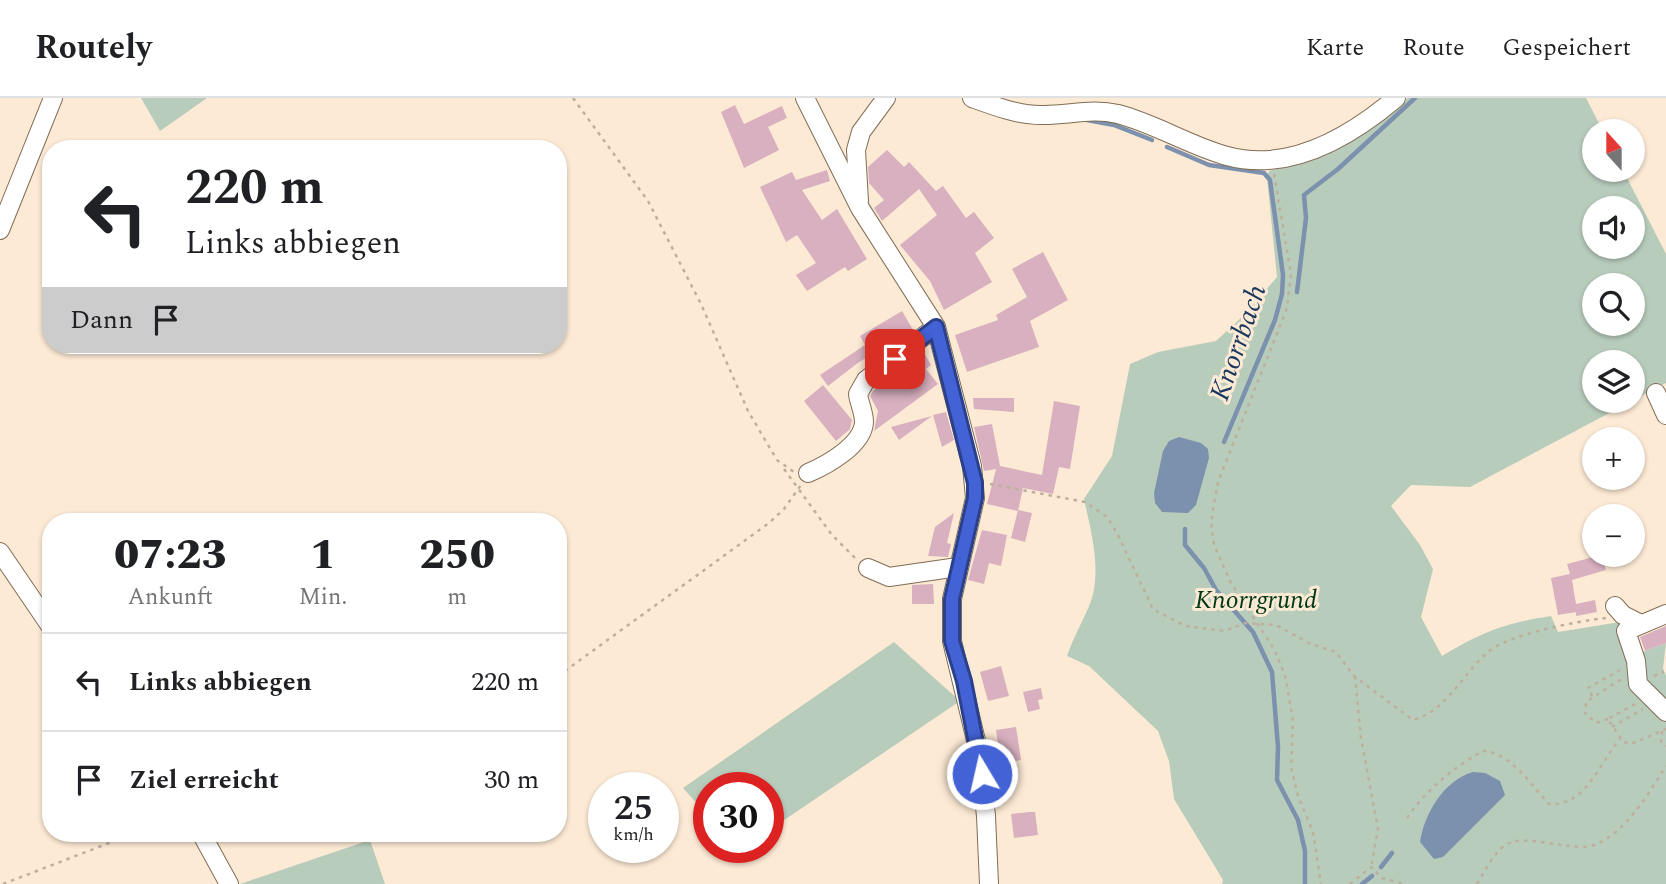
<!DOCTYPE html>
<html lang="de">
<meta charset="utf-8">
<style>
body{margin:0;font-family:Spectral,serif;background:#f2f2f2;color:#202124;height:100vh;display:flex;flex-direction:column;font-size:26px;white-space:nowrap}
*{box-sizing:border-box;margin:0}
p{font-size:23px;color:#757577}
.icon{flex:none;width:38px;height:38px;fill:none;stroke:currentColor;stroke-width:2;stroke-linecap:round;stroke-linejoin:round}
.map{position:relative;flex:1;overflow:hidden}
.side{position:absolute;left:42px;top:415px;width:525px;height:329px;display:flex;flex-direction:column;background:#fff;border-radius:28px;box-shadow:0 2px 5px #0004}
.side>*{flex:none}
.banner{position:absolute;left:42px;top:42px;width:525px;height:214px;border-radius:28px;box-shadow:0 2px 5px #0004;background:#fff;color:#202124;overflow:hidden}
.needle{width:46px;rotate:339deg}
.fabs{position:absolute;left:1582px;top:21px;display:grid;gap:14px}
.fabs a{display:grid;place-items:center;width:63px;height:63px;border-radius:50%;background:#fff;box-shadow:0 2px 5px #0004;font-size:35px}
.speed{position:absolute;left:588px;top:674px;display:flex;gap:14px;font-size:35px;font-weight:700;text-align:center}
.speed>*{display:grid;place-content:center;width:91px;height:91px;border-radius:50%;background:#fff;box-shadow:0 2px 5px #0004;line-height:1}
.speed small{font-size:18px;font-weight:400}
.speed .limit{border:10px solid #d22;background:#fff;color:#111}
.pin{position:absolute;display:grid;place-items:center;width:60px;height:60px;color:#fff;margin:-30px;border-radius:14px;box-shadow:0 4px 10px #0006}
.me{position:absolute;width:77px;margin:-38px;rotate:351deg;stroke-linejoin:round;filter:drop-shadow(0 0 5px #0008)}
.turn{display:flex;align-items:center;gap:24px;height:147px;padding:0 28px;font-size:32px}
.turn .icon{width:91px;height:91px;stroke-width:2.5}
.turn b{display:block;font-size:49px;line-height:60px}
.then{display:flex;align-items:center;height:66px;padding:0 28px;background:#0003;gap:14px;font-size:26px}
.eta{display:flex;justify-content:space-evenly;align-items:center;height:119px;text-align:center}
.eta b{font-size:42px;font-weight:800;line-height:49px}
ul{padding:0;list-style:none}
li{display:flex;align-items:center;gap:21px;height:98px;padding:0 28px;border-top:2px solid #e0e0e0}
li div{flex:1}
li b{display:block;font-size:26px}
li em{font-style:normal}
header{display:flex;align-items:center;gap:42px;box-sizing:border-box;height:98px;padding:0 35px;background:#fff;border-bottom:2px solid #e0e0e0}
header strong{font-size:33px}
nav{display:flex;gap:38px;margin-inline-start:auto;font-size:24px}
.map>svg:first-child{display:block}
</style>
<header>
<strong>Routely</strong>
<nav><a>Karte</a><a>Route</a><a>Gespeichert</a></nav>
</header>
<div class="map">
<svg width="1666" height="786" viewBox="0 0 1666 786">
<rect width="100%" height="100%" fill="#fdead5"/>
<g fill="#b8ccbc" fill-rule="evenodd">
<polygon points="141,0 207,0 160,33"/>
<path d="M1408,0H1586L1603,33H1594V72H1623L1666,156V285L1633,302V264H1594V303H1632L1470,389L1411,387L1391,408L1420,447L1433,471L1421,519L1442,558C1482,534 1505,525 1551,518L1558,534L1626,523L1640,555L1666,545L1663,570L1666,578V786H1222L1223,782L1174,701L1169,663L1158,633L1089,568L1067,558C1073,540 1082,525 1089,508C1103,476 1091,433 1084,401L1112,358L1130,266L1158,254L1216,243L1244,217L1277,179L1267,80L1269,73C1327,55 1362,38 1408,0ZM1594,110H1633V149H1594ZM1594,187H1633V226H1594Z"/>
<polygon points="894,544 960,603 768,733 768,690 709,690 709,719 683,690"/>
<polygon points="370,742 385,786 240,786"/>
</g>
<g fill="#7c91ae">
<polygon points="1179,339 1201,345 1208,351 1209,360 1196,407 1188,415 1162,414 1155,405 1154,395 1163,353 1169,343"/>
<path d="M1473,674L1485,675L1500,683L1505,697L1443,759L1434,761L1420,744C1424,716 1444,682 1473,674Z"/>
</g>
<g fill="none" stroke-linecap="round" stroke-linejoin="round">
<g stroke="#7c91ae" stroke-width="4.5">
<polyline points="1087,22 1114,27 1152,42"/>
<polyline points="1167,49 1209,67 1264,75 1270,82 1283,177 1282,196 1275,222 1224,344"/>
<polyline points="1297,194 1306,120 1304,97 1338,71 1415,0"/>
<polyline points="1185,431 1185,447 1204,470 1216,492 1253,534 1272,574 1278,649 1277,682 1298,722 1305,753 1305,786"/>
<polyline points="1381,769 1392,755"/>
<polyline points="1362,786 1372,778"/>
</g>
</g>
<g fill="#d8b0bf">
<polygon points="735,7 744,26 782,8 787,20 768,29 779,52 744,70 721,14"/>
<polygon points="887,52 904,69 909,64 936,93 943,88 966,120 974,114 994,140 975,155 992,184 944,212 930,183 900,147 937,117 919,91 882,123 874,110 884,102 869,85 868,69"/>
<polygon points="827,72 830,83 802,92 822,122 837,111 867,161 848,173 845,169 807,193 796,177 816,165 797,137 786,144 760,89 792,74 796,82"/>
<polygon points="1043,154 1068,202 1030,223 1039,249 967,274 955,237 998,222 996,217 1027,199 1012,171"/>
<polygon points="902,213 913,232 859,264 828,288 820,277 865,247 860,238"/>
<polygon points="923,253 931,267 926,271 938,286 874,333 878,313 870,298 873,293"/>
<polygon points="823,287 852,322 850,331 836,343 804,303"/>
<polygon points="973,300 1014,300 1014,314 974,311"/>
<polygon points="1054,303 1080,308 1070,371 1059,369 1053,396 1023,390 1018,413 987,406 996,371 984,373 974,329 992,326 1000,368 1042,377"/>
<polygon points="946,314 954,342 942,349 933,317"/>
<polygon points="932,318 899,342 891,329"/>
<polygon points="1018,412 1032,415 1025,444 1011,440"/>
<polygon points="954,415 947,445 951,446 948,459 928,458 935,429"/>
<polygon points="982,432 1007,437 1001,468 989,465 984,486 968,482"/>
<polygon points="1601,457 1606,472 1572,482 1576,506 1595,502 1597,514 1576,518 1576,514 1558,517 1551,480 1570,476 1567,466"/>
<polygon points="933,486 934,506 912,506 912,487"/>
<polygon points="1666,528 1666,545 1645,553 1640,539"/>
<polygon points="1001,568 1009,598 988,603 980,574"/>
<polygon points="1041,590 1043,601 1038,602 1040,611 1028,614 1023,594"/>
<polygon points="1016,629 1021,662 1001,666 996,632"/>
<polygon points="1029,714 1035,714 1038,737 1014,740 1011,716"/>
</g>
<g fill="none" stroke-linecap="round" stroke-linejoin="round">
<g stroke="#816c55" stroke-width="20">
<g id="minor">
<polyline points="805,0 860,110 936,229 972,368 975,400 952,501 952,543 979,655 986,718 989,786"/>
<path d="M972,0C994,8 1020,18 1044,17C1070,17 1092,10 1118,16C1156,26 1190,48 1227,58C1289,75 1351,38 1396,0"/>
<polyline points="859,103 856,52 861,34 886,0"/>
<polyline points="0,132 53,0"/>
<polyline points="1656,295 1666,317"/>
<path d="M808,375C827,367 863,347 864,324C864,314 859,305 858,296L866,282L936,229"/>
<polyline points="0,454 51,529"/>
<polyline points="868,470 889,479 958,469"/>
<polyline points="1615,508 1623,517 1641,526"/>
<polyline points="1666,516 1626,533 1636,563 1638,586 1666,614"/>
<polyline points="201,735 229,786"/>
</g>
</g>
<g stroke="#beaf9d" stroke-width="2.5" stroke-dasharray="3.5 5" stroke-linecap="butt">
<polyline points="573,0 648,103 701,206 748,313 777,362 794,374"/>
<polyline points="1274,76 1291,176 1287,210 1218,384 1211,424 1214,447 1231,485 1274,551 1285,577 1293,623 1291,669 1298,698 1313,734 1321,786"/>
<polyline points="784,371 832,437 856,461"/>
<path d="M990,386L1085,404L1107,419L1117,435L1153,511L1185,528L1225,533L1245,525L1276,527L1309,545L1336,554L1354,578L1413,622C1448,612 1461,577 1488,554C1509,536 1578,523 1606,520"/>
<polyline points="558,578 769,425 784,411 801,387"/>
<polyline points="1355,578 1361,640 1378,731 1371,769"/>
<polyline points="1654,578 1664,574"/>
<polyline points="1592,598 1588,590 1620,572"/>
<polyline points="1635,606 1608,621 1623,644 1631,646 1666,631"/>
<polyline points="1608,621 1596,625 1585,615 1586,604 1623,580"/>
<polyline points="1612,629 1643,611"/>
<polyline points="1662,633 1661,645 1666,648"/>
<path d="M1407,720C1425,693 1454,669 1483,653C1510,654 1532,688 1549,706C1587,708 1599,665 1620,641"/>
<polyline points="3,786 135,735"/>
<polyline points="1350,786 1371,769 1382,780 1405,786"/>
<path d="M1477,786C1505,737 1507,739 1562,747C1572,748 1585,751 1594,747C1626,735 1648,696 1666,668"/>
</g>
<use href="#minor" stroke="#fff" stroke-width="18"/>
</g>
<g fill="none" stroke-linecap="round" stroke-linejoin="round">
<g stroke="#2b408a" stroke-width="18">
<polyline id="route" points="895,261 936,229 975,385 975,400 952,501 952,543 964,583 982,676"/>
</g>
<use href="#route" stroke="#4262d5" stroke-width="12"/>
</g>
<g text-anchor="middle" stroke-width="6" stroke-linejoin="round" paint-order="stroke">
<g font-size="26" font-style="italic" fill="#003918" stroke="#fdead5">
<text x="1256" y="510">Knorrgrund</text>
</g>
<g font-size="28" font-style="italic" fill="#19375f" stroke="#fdead5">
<text transform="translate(1237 244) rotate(-71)" y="10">Knorrbach</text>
</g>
</g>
</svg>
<div class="fabs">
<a><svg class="needle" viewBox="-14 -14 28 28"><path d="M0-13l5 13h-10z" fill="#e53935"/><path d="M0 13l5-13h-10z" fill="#757577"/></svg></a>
<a><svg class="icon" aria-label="sound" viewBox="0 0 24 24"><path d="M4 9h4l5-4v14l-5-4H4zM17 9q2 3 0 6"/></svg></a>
<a><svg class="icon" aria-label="search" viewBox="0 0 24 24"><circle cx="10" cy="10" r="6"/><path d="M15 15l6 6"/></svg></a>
<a><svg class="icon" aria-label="layers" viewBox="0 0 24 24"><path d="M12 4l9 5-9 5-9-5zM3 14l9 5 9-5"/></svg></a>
<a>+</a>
<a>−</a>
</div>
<div class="speed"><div>25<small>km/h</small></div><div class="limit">30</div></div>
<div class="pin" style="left:895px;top:261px;background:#d93025"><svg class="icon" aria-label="arrive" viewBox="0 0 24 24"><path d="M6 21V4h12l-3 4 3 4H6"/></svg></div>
<svg class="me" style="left:982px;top:676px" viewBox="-20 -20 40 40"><circle r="17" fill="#4262d5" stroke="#fff" stroke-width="3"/><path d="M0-11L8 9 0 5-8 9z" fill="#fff"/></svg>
<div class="banner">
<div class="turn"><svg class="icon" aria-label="left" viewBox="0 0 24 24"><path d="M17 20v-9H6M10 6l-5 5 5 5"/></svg><div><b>220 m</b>Links abbiegen</div></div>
<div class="then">Dann<svg class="icon" aria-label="arrive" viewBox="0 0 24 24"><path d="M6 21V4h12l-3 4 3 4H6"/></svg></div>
</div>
<section class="side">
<div class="eta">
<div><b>07:23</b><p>Ankunft</p></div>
<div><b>1</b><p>Min.</p></div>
<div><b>250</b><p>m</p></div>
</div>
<ul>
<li><svg class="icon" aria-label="left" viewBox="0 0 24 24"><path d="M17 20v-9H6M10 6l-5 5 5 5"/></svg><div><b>Links abbiegen</b></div><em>220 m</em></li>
<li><svg class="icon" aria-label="arrive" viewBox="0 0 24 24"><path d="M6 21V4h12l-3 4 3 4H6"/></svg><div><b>Ziel erreicht</b></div><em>30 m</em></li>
</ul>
</section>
</div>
